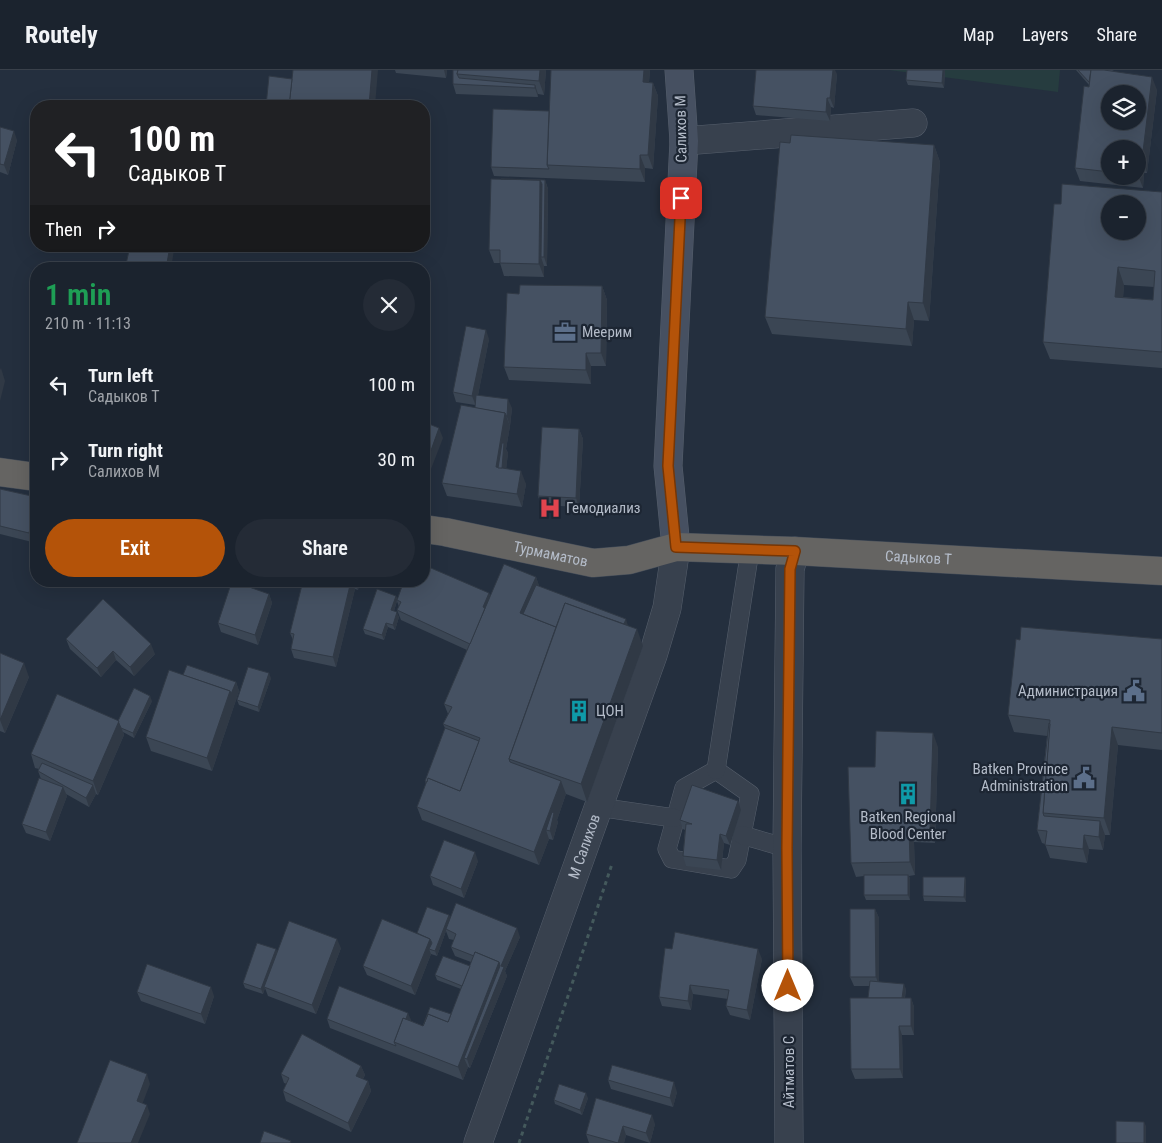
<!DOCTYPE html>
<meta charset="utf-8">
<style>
body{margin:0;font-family:"Roboto Condensed",sans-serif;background:#242b36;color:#f1f3f6;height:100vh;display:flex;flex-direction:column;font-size:19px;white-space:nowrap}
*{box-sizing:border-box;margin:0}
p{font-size:16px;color:#a0a4aa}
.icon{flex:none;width:28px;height:28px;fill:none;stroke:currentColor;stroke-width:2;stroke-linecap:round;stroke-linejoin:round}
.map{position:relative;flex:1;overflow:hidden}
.details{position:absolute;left:30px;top:192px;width:400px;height:325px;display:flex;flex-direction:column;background:#1b232e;border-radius:20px;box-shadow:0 5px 20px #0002,0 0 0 1px #39404a}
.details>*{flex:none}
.hud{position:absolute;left:30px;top:30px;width:400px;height:152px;border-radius:20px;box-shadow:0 5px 20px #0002,0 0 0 1px #39404a;background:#202124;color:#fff;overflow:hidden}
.controls{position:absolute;left:1101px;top:15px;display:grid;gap:10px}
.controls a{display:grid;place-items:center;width:45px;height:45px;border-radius:50%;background:#1b232e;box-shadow:0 5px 20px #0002,0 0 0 1px #39404a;font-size:25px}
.pin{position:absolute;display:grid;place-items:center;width:42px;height:42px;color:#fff;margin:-21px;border-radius:10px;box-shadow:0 2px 8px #0006}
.me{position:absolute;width:55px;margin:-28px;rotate:0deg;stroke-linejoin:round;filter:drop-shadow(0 0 4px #0008)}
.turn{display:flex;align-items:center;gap:18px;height:105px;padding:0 15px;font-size:22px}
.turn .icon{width:65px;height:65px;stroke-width:2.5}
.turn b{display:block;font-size:35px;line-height:42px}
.then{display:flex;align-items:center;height:48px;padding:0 15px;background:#0003;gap:10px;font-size:19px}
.round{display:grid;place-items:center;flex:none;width:52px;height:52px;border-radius:26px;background:#242b36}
.overview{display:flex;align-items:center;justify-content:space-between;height:85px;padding:0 15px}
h1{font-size:30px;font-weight:600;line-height:38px;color:#1e9e55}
.cta{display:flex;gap:10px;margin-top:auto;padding:10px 15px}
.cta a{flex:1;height:58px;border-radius:30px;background:#b45309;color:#fff;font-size:20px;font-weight:600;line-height:58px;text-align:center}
.cta a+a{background:#242b36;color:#f1f3f6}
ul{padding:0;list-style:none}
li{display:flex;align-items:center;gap:15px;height:75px;padding:0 15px}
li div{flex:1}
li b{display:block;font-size:19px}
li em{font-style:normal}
header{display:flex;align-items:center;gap:30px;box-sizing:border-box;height:70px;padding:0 25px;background:#1b232e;border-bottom:1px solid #39404a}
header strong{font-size:24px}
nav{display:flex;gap:28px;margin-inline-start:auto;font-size:18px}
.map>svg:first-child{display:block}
</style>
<header>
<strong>Routely</strong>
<nav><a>Map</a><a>Layers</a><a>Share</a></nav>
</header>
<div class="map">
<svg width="1162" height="1073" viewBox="0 0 1162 1073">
<rect width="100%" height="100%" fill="#242f3e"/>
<polygon fill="#263c3f" points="889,0 1060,0 1058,22"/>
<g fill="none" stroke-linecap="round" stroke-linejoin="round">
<g stroke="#565f6c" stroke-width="19">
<g id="service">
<polygon points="716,700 750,724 737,790 731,799 672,789 667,779 684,718"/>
<polyline points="716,700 750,480"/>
<polyline points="598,737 674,748"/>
<polyline points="742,765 787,778"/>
</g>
</g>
<g stroke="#565f6c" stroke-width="29">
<g id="minor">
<polyline points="684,71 913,53"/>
<path id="s1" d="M478,1073L653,585L667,538L676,477"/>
<polyline points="789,1073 787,778 790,499 795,481"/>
</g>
</g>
<g stroke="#565f6c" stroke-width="29">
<polyline id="secondary" points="676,477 668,396 684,71 679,0"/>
</g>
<g stroke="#434c59" stroke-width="29">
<g id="trunk">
<polyline points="0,402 36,407"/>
<path id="s2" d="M424,459L445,462L593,493L629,490L676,477L795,481L1162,501"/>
</g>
</g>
<polyline stroke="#44595c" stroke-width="3" stroke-dasharray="4 4" stroke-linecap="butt" points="519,1073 612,794"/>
<use href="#service" stroke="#38414e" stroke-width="18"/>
<use href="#minor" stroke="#38414e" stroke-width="28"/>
<use href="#secondary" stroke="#465061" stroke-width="28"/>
<use href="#trunk" stroke="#656462" stroke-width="28"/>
</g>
<g fill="#3b4654" fill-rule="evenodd">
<polygon points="395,0 447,0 446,8 396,3"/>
<polygon points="453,0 546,0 544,25 538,24 538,27 456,24 453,14"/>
<polygon points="650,0 649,12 653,13 658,26 653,99 645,98 645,112 494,106 491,97 549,41"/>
<polygon points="945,0 944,18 908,15 906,10"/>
<path d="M1076,0H1114L1112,1L1157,20L1147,103H1144L1143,118L1080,111L1075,98L1089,15ZM1110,79H1138V106H1110Z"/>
<polygon points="837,4 834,38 831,37 830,51 756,45 753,36"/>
<polygon points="0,57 17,70 8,105 0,102"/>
<polygon points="934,75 940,92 929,251 914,250 912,276 772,264 765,247"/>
<polygon points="545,110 548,119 547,196 544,196 544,207 504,206 500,193 494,193 489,180"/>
<polygon points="36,122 36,150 35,149 31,140"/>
<path d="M1162,122V298L1050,289L1043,272L1061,134ZM1124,215L1154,217L1153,230L1123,227Z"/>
<polygon points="602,216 607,230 606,296 591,296 591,314 509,310 504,297 519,224"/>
<polygon points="489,269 478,325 512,338 510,356 506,379 508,383 506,399 526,414 522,437 447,426 442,413 475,338 475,335 456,332 453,322"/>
<polygon points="579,359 583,369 579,437 541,435 538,426"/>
<polygon points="0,419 36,427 32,472 0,464"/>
<polygon points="536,507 539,516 628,556 643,576 587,732 566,724 557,750 558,752 553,770 549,769 539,795 422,750 417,737 426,714 425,711 445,658 443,654 448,644 444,634 467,580 401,550 397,540 399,537 397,531 394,541 399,547 395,560 388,557 384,570 365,564 363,559 396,526 397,529 489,523 490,526"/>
<polygon points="303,511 360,511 358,520 355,519 336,597 294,588 291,579 293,570 290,563"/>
<polygon points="269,524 272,533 258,575 221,562 218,553"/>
<polygon points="66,569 155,584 134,606 116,590 101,607 70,579"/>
<polygon points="1162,569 1162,680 1118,675 1110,765 1105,765 1103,780 1089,779 1087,793 1050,788 1045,774 1042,773 1037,760 1047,666 1014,662 1008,645 1020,570"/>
<polygon points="0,583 29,607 5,663 0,661"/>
<polygon points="183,605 236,612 239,621 212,701 151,681 146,667"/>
<polygon points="271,608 259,642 239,635 237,630"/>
<polygon points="152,631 134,668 123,662 124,665 98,725 96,724 89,737 66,724 67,726 50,771 26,763 22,754 41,709 38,701 39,699 35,698 31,684 118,651"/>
<polygon points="938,677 935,773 914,772 915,805 909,806 910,809 910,830 866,830 864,825 864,806 856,807 851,793 875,697"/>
<polygon points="741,740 730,775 724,773 721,800 686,796 683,786 685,760 683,759 680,750"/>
<polygon points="478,791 464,828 433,815 430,806"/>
<polygon points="965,807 966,812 966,832 924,831 923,826"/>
<polygon points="875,839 879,848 879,912 906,919 905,928 911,928 914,937 914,965 902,965 903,1008 855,1009 851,999 868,928 870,916 854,916 850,907"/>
<polygon points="449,845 450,848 520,867 505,901 507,906 470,998 468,997 463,1010 330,958 327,949 411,951 423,956 451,944 461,919 437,910 435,905 470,897 471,892 455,886 451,877 454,870 449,869 446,861 437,886 431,884 415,925 367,905 363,896"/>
<polygon points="341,878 316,944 268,926 265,918 263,924 245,918 243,913 276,879 277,883"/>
<polygon points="762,889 750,950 730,945 726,936 728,929 693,924 691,940 662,936 659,927"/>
<polygon points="137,922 214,926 205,954 141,931"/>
<polygon points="361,996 365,1005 363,1009 368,1011 371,1021 351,1062 286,1031 283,1021 287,1014 284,1013 281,1004"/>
<polygon points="608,1010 677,1022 673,1037 611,1019"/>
<polygon points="588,1028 582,1045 555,1034 554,1030"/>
<polygon points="596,1028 655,1054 650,1073 626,1065 624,1073 589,1073 586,1064"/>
</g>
<g fill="#303945">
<polygon points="372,0 378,0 375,36 369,36"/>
<polygon points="444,0 447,0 446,8"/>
<polygon points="540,0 546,0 544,25 539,11"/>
<polygon points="644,0 650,0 648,25 643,12"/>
<polygon points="832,0 835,0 837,4 834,38 830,28"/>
<polygon points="943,0 945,0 944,18 942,13"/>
<polygon points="1152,7 1157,20 1147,103 1142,90"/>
<polygon points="653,13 658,26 653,99 648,85"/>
<polygon points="535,15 538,24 538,27 535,18"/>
<polygon points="827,28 831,37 830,51 826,42"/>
<polygon points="14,61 17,70 8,105 4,95"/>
<polygon points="934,75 940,92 929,251 923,233"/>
<polygon points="640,85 645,98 645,112 640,99"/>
<polygon points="1139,89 1144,103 1143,118 1138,105"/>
<polygon points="540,110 545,110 548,119 547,196 544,187 541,187 544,196 544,207 539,194"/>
<polygon points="170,176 173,176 174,180 171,199 166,199"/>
<polygon points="1118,197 1124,215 1122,244 1115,227"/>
<polygon points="602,216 607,230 606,296 601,283"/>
<polygon points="908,232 914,250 912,276 906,259"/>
<polygon points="486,260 489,269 476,336 472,326"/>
<polygon points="586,283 591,296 591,314 586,300"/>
<polygon points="1,298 5,311 0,331 0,300"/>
<polygon points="508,329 512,338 510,356 507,347"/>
<polygon points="505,343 510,356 506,379 508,383 505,411 496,397"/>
<polygon points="439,358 443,368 424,417 424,400"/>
<polygon points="579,359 583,369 579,437 576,428"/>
<polygon points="521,401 526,414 522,437 517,424"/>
<polygon points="36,431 36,454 32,472 29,463"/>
<polygon points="536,507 541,521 522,547 520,543"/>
<polygon points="351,511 355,511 353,515 355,519 336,597 333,587"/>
<polygon points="357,511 360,511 358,520 356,515"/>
<polygon points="489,523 492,533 488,542 483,537"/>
<polygon points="269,524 272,533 258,575 255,565"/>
<polygon points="396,526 397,530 393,545 391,540"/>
<polygon points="397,542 399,547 395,560 393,555"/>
<polygon points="626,549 629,559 621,560"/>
<polygon points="386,553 388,557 384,570 382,565"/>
<polygon points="637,559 643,576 587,732 581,714"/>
<polygon points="151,574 155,584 134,606 130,597"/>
<polygon points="113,581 116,590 101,607 97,598"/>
<polygon points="24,593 29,607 5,663 0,650"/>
<polygon points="269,603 271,608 259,642 258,637"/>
<polygon points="236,612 239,621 212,701 207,688 230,621"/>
<polygon points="150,626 152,631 134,668 133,663"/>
<polygon points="119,651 124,665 98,725 93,711"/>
<polygon points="1112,657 1118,675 1110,765 1104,748"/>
<polygon points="933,663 938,677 935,773 930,760"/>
<polygon points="561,711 566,724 557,750 558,752 553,770 550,761 546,760 549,769 539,795 534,782"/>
<polygon points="93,715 96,724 89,737 86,728"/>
<polygon points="63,717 67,726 50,771 46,762"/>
<polygon points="738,731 741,740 730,775 726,766"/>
<polygon points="1100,751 1105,765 1103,780 1099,767"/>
<polygon points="909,759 914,772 915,805 910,792"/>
<polygon points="720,764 724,773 721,800 717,790"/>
<polygon points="1084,765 1089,779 1087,793 1083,779"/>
<polygon points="475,782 478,791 464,828 461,819"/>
<polygon points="908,805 910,809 910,830 908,825"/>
<polygon points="965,807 966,812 966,832 964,827"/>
<polygon points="875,839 879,848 879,916 876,907"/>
<polygon points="449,845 451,849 446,859 446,861 437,886 435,881"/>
<polygon points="517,858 520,867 505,901 507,906 470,998 467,989 464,988 468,997 463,1010 458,997 499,892 501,896"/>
<polygon points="337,869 341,878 316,944 312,935"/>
<polygon points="430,869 433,878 429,879 431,884 415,925 411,916"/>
<polygon points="276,879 277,884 264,917 265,918 263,924 261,919"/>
<polygon points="758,879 762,889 750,950 747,940"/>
<polygon points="904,914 906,919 903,937 902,932"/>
<polygon points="690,915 693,924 691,940 688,931"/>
<polygon points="211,917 214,926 205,954 201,944"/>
<polygon points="911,928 914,937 914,965 911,956"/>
<polygon points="408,943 412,952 397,973"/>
<polygon points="899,956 902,965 903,1008 900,999"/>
<polygon points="361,996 365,1005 359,1015 356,1006"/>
<polygon points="147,1004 150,1014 140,1040 137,1031"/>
<polygon points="368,1011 371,1021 351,1062 348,1053"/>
<polygon points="674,1012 677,1022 673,1037 670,1028"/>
<polygon points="586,1023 588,1028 582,1045 580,1040"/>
<polygon points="147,1035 150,1044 138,1073 131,1073"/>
<polygon points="652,1045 655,1054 650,1073 646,1063"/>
<polygon points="1144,1052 1146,1056 1146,1073 1144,1073"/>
<polygon points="623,1056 626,1065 624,1073 618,1073"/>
</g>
<g fill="#455162" stroke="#303945" fill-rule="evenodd">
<polygon points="293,0 372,0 369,36 289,36"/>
<polygon points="453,0 458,0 457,4 459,8 535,15 535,18 453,14"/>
<polygon points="458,0 540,0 539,11 457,4"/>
<polygon points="551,0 644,0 643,12 653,13 648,85 640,85 640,99 547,95"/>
<polygon points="756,0 833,0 830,28 827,28 826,42 753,36"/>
<polygon points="907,0 943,0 942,13 906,10"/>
<polygon points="1078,0 1091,0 1089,12"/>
<path d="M1091,0H1104L1152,7L1142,90L1139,89L1138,105V79H1110V102L1075,98L1084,16L1089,17ZM1110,24H1138V51H1110Z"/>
<polygon points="269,6 292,9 289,36 266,36"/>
<polygon points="493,39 549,41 547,95 549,99 491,97"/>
<polygon points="0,57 14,61 4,95 0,94"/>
<polygon points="791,65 934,75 923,233 908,232 906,259 765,247 780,72 790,73"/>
<polygon points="491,109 540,110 539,194 500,193 500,180 489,180"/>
<polygon points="501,109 545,110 544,187 541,187 542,114 540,110"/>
<path d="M1062,114L1162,122V282L1043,272L1054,134H1061ZM1110,134H1138V161H1110ZM1118,197L1155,201L1153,230L1115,227Z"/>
<polygon points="36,122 36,141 31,140"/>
<polygon points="130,176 170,176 166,199 125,199"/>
<polygon points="520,215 602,216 601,283 586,283 586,300 504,297 507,223 519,224"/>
<polygon points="466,256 486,260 472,326 453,322"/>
<polygon points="476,325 508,329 507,347 505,343 475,338"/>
<polygon points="461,335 505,343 496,397 521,401 517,424 442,413"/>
<polygon points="424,352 439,358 424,400"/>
<polygon points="542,357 579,359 576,428 538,426"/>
<polygon points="502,373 504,373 502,398 498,398"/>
<polygon points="0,419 36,427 36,431 29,463 0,456"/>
<polygon points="504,494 536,507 520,543 556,557 509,689 510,692 561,711 534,782 417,737 428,708 460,721 480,668 443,654 452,637 444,634"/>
<polygon points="424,495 489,523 483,537 485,538 470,574 397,540 401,532 397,530 404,511 424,511"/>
<polygon points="232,511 269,524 255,565 218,553"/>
<polygon points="303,511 351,511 333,587 291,579 294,564 290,563"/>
<polygon points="354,511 357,511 356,515 353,515"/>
<polygon points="536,515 626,549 624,554 565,533 556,557 523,544"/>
<polygon points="377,519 396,526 391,540 397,542 393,555 386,553 382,565 363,559"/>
<polygon points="103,529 151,574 130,597 113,581 97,598 66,569"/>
<polygon points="565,533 637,559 581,714 509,689"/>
<polygon points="1021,557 1162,569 1162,663 1112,657 1104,748 1043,743 1050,650 1008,645 1016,569 1020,570"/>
<polygon points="0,583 24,593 0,650"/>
<polygon points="187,595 236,612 231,624 230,621 183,605"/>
<polygon points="248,597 269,603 258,637 237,630"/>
<polygon points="169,600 230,621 207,688 146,667"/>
<polygon points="134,618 150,626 133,663 121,658 118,651"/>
<polygon points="57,624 119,651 93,711 31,684"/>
<polygon points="1049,653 1050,654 1043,743 1044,746 1100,751 1099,767 1084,765 1083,779 1045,775 1047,761 1037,760"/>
<polygon points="445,658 479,671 460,721 428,708 427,712 425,711"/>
<polygon points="876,661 933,663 930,760 909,759 910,792 851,793 848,697 875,697"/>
<polygon points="42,693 93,715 86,728 38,701"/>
<polygon points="39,708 63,717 46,762 22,754"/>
<polygon points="692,715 738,731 726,766 720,764 717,790 683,786 686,754 692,754 680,750"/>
<polygon points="552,742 554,743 550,761 546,760"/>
<polygon points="444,770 475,782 461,819 430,806"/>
<rect x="864" y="805" width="44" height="20"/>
<polygon points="923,807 965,807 964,827 923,826"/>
<polygon points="456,833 517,858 501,896 504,897 467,989 464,988 500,896 499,892 475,882 474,886 451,877 456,864 446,859"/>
<polygon points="427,837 449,845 435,881 429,879 432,873 430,869 417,863"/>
<polygon points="850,839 875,839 876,907 850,907"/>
<polygon points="382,849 430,869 411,916 363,896"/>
<polygon points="289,851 337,869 312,935 264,917"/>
<polygon points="675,862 758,879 747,940 726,936 729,920 690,915 688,931 659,927 665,878 672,879"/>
<polygon points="257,873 276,879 261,919 243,913"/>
<polygon points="475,882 499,892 458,997 394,972 403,948 423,956 428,944 448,952"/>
<polygon points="443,886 470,896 462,916 435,905"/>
<polygon points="147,894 211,917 201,944 137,922"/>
<polygon points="870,911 904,914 902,928 868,928"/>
<polygon points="339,916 408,943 406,949 403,948 394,972 396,976 327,949"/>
<polygon points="850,928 911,928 911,956 899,956 900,999 851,999"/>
<polygon points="430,937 451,944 448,952 428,944 423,956"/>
<polygon points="302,964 361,996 356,1006 368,1011 348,1053 283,1021 289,1008 281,1004"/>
<polygon points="110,990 147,1004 137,1031 147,1035 131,1073 77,1073"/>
<polygon points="612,995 674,1012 670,1028 608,1010"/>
<polygon points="559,1014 586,1023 580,1040 554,1030"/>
<polygon points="596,1028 652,1045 646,1063 623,1056 618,1073 586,1064"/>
<polygon points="1116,1051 1144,1052 1144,1073 1116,1073"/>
<polygon points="264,1061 291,1071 290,1073 260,1073"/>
</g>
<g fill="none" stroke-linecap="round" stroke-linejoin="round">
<g stroke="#753606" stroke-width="12">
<polyline id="route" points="681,128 668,396 676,477 795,481 790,499 787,778 788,916"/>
</g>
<use href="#route" stroke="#b45309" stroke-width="9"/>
</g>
<defs>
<g id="office-bare" transform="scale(1.725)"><path d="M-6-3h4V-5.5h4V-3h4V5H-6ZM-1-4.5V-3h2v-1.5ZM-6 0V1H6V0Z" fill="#5c6f8a" stroke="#1d2633" stroke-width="2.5" paint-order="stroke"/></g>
<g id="hospital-bare" transform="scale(1.725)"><path d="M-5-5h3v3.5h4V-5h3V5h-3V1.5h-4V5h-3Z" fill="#e0444e" stroke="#1d2633" stroke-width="2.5" paint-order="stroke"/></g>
<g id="civic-bare" transform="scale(1.725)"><path d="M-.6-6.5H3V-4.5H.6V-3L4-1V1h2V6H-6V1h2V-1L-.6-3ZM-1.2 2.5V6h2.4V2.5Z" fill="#5c6f8a" stroke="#1d2633" stroke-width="2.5" paint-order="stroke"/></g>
<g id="building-bare" transform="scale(1.725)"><path d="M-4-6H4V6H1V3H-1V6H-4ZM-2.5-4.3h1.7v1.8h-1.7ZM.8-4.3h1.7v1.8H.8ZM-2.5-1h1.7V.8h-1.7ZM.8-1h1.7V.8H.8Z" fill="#0f9aa8" stroke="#1d2633" stroke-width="2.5" paint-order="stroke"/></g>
</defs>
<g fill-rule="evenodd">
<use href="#office-bare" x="565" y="262"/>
<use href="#hospital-bare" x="550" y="438"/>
<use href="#civic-bare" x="1134" y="621"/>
<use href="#building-bare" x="579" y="641"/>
<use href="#civic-bare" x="1084" y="708"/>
<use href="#building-bare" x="908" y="724"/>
</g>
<g text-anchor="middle" stroke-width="4.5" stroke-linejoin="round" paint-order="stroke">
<g font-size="15" fill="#b4bcc9" stroke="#1d2633">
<text transform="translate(681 59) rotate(-91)" y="5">Салихов М</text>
<text dy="5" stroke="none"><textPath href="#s2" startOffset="129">Турмаматов</textPath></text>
<text dy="5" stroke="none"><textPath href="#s2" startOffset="500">Садыков Т</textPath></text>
<text dy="5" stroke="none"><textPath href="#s1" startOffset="315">М Салихов</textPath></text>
<text transform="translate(789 1002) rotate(-90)" y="5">Айтматов С</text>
</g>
<g font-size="15" fill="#b4bcc9" stroke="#1d2633" text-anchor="start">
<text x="582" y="267">Меерим</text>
<text x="566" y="443">Гемодиализ</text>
<text x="1118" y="626" text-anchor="end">Администрация</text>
<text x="596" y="646">ЦОН</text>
<text x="1068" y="704" text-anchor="end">Batken Province<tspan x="1068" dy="17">Administration</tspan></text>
<text x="908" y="752" text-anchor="middle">Batken Regional<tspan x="908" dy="17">Blood Center</tspan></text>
</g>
</g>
</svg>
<div class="controls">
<a><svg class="icon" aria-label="layers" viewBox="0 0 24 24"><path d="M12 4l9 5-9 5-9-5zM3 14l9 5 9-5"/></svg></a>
<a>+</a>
<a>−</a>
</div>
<div class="pin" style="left:681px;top:128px;background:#d93025"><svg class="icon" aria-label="arrive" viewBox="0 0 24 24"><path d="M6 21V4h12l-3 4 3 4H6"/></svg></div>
<svg class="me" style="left:788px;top:916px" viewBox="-20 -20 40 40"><circle r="19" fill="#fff"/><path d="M0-13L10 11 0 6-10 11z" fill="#b45309"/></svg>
<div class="hud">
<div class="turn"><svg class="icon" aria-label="left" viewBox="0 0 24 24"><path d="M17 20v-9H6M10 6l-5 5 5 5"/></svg><div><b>100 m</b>Садыков Т</div></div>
<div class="then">Then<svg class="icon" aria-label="right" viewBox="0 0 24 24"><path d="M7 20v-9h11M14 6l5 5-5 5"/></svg></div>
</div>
<section class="details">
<div class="overview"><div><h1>1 min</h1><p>210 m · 11:13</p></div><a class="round"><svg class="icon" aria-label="close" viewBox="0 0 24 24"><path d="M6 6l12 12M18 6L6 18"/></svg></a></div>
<ul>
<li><svg class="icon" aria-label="left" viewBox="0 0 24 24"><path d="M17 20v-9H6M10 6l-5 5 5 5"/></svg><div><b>Turn left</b><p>Садыков Т</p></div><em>100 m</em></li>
<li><svg class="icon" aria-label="right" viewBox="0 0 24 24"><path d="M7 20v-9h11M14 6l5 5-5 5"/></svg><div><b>Turn right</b><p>Салихов М</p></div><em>30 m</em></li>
</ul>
<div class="cta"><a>Exit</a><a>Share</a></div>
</section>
</div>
